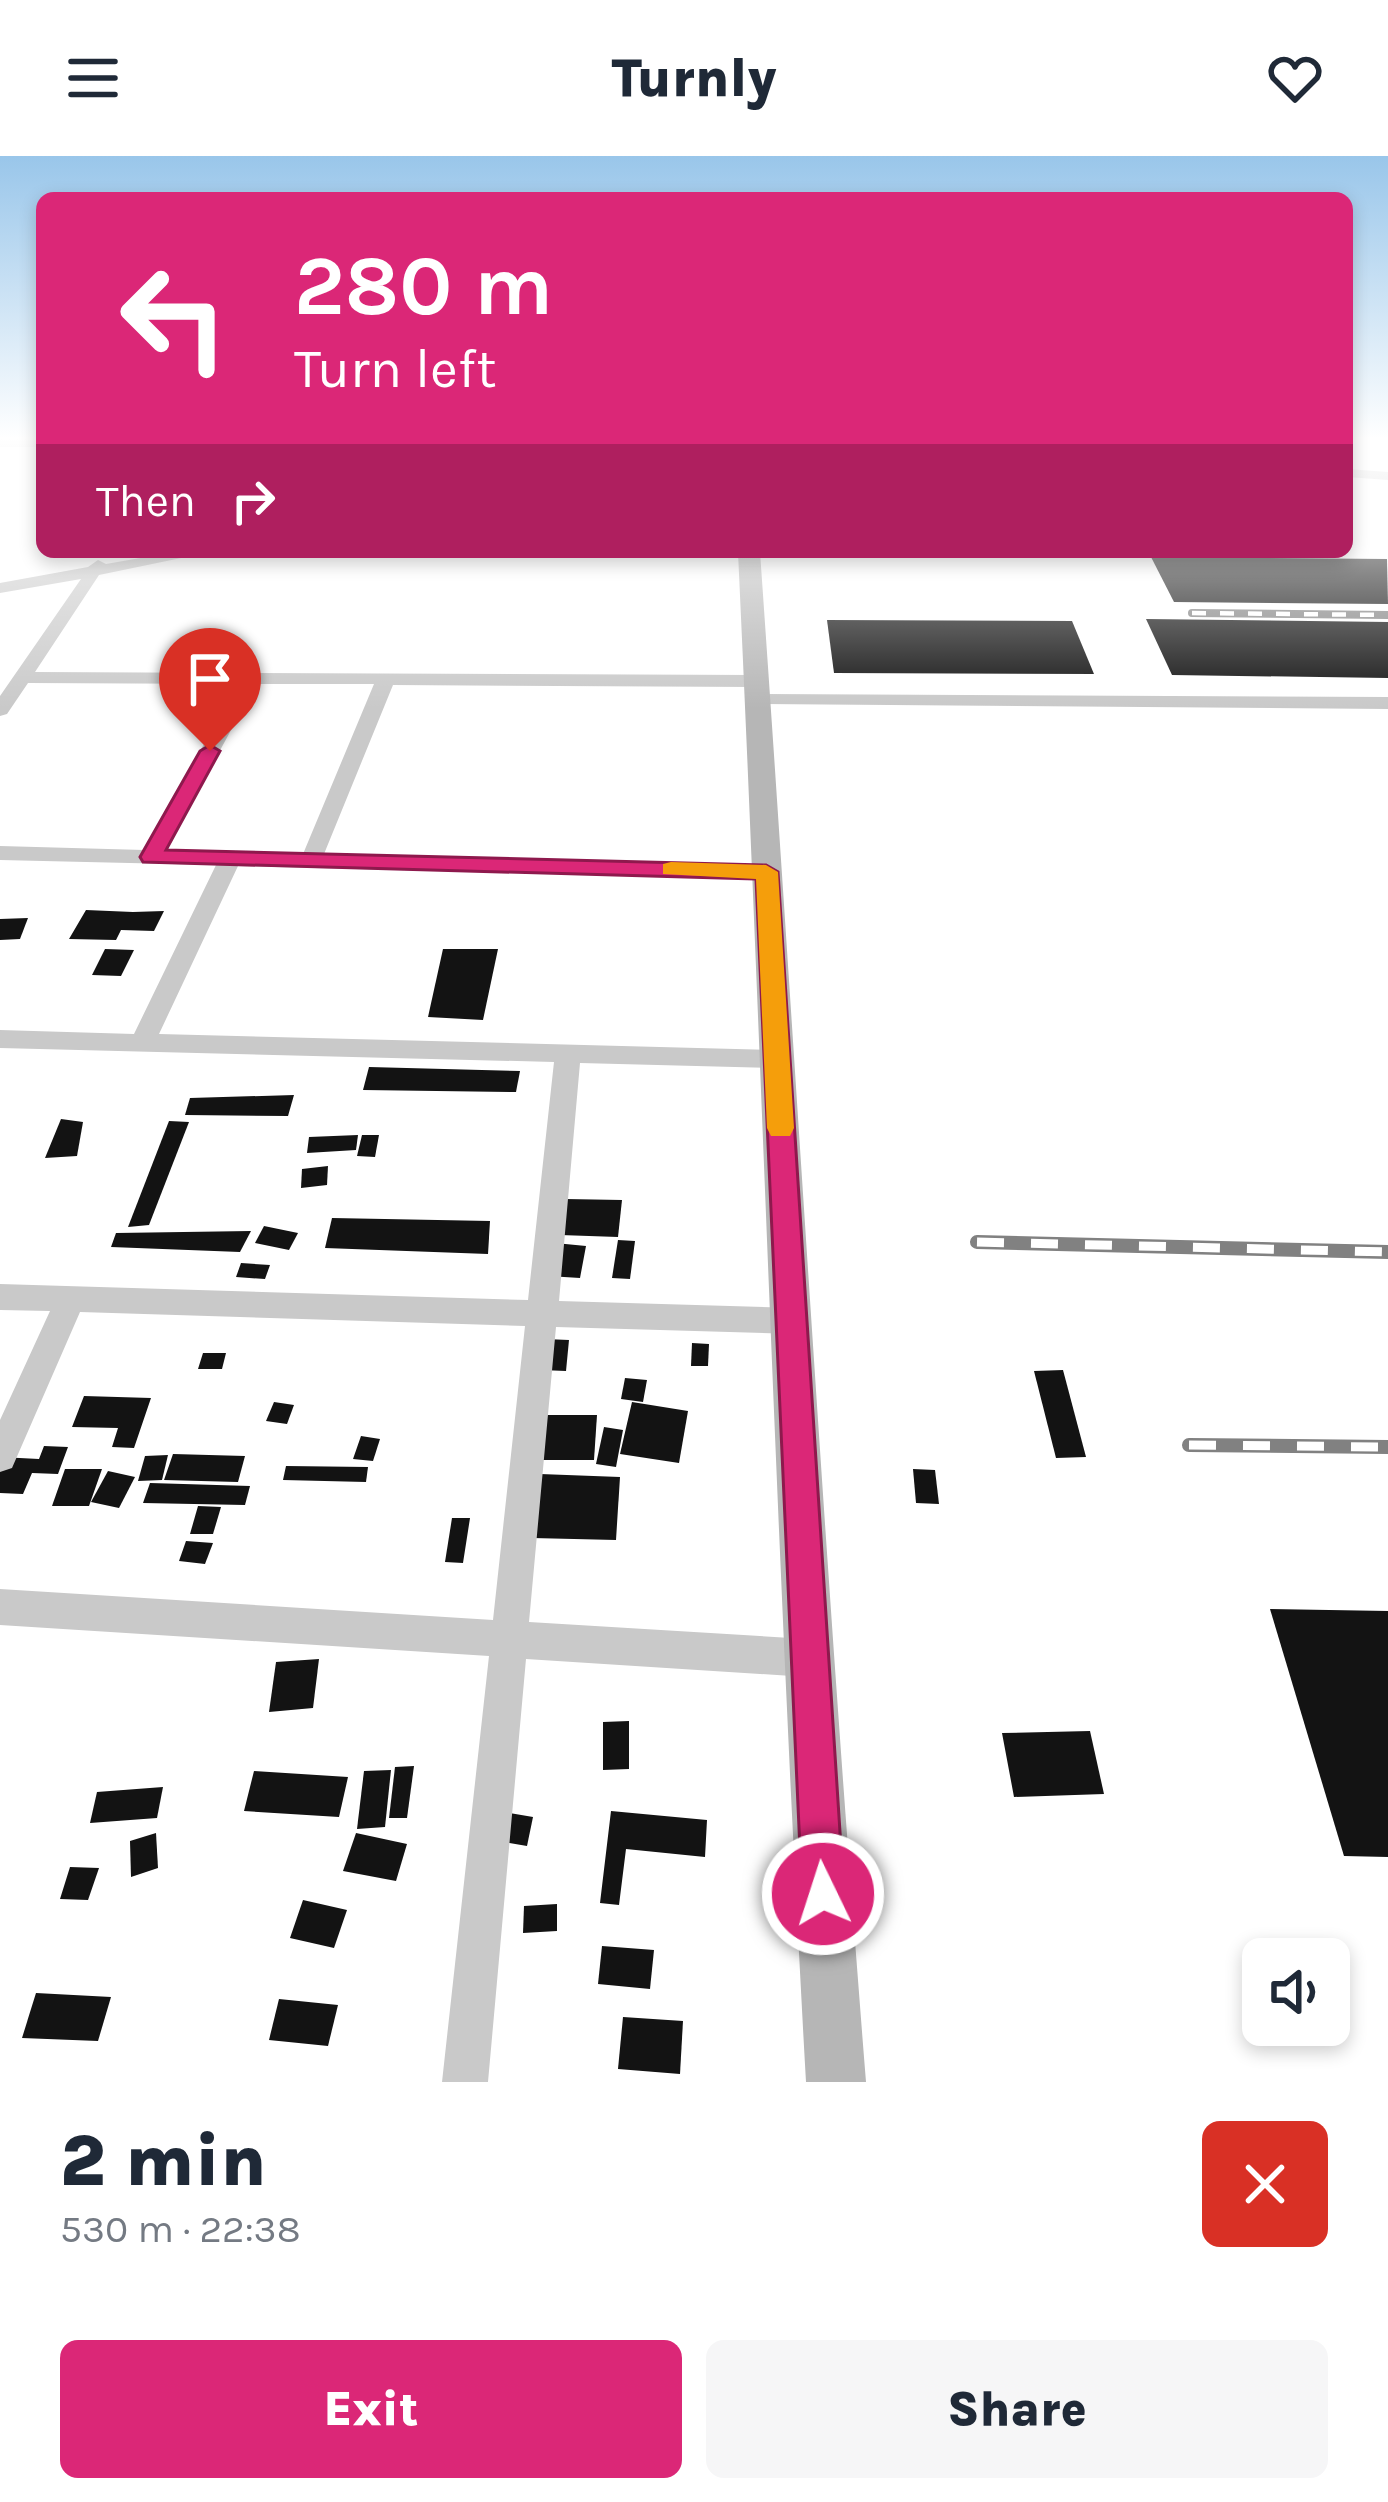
<!DOCTYPE html>
<meta charset="utf-8">
<style>
body{margin:0;font-family:Karla,sans-serif;background:#f6f6f7;color:#1f2937;height:100vh;display:flex;flex-direction:column;font-size:45px;white-space:nowrap}
*{box-sizing:border-box;margin:0}
p{font-size:39px;color:#747a83}
.icon{flex:none;width:66px;height:66px;fill:none;stroke:currentColor;stroke-width:2;stroke-linecap:round;stroke-linejoin:round}
.map{position:relative;height:1926px;overflow:hidden}
.panel{display:flex;flex-direction:column;background:#fff;flex:1}
.panel>*{flex:none}
.guide{position:absolute;left:36px;top:36px;width:1317px;height:366px;border-radius:18px;box-shadow:0 6px 18px #0003;background:#db2777;color:#fff;overflow:hidden}
.buttons{position:absolute;left:1242px;top:1782px;display:grid;gap:24px}
.buttons a{display:grid;place-items:center;width:108px;height:108px;border-radius:18px;background:#fff;box-shadow:0 6px 18px #0003;font-size:60px}
.pin{position:absolute;display:grid;place-items:center;width:102px;height:102px;color:#fff;margin:-123px -51px;border-radius:50% 50% 50% 0;rotate:-45deg;box-shadow:0 0 12px #0007}
.pin .icon{rotate:45deg}
.me{position:absolute;width:132px;margin:-66px;rotate:356deg;stroke-linejoin:round;filter:drop-shadow(0 0 9px #0008)}
.turn{display:flex;align-items:center;gap:42px;height:252px;padding:0 60px;font-size:54px}
.turn .icon{width:156px;height:156px;stroke-width:2.5}
.turn b{display:block;font-size:84px;line-height:102px}
.then{display:flex;align-items:center;height:114px;padding:0 60px;background:#0003;gap:24px;font-size:45px}
.round{display:grid;place-items:center;flex:none;width:126px;height:126px;border-radius:18px;background:#f6f6f7}
.summary{display:flex;align-items:center;justify-content:space-between;height:204px;padding:0 60px}
h1{font-size:72px;font-weight:800;line-height:90px}
.cta{display:flex;gap:24px;margin-top:auto;padding:24px 60px}
.cta a{flex:1;height:138px;border-radius:18px;background:#db2777;color:#fff;font-size:48px;font-weight:800;line-height:138px;text-align:center}
.cta a+a{background:#f6f6f7;color:#1f2937}
header{display:flex;justify-content:space-between;align-items:center;height:156px;padding:0 60px;background:#fff;font-size:54px;font-weight:800}
.map>svg:first-child{display:block}
</style>
<header><svg class="icon" aria-label="menu" viewBox="0 0 24 24"><path d="M4 6h16M4 12h16M4 18h16"/></svg>Turnly<svg class="icon" aria-label="heart" viewBox="0 0 24 24"><path d="M12 20l-8-8c-3-5 5-10 8-4 3-6 11-1 8 4z"/></svg></header>
<div class="map">
<svg width="1388" height="1926" viewBox="0 0 1388 1926">
<rect width="100%" height="100%" fill="#fff"/>
<g fill="#131313">
<polygon points="1151,401 1387,403 1388,448 1174,446"/>
<polygon points="1146,463 1388,466 1388,522 1172,519"/>
<polygon points="827,464 1072,465 1094,518 834,517"/>
<polygon points="86,754 133,756 164,755 154,775 121,774 116,784 69,783"/>
<polygon points="28,762 20,783 0,784 0,763"/>
<polygon points="105,793 134,794 121,820 92,819"/>
<polygon points="443,793 498,793 483,864 428,861"/>
<polygon points="369,911 520,915 516,936 363,934"/>
<polygon points="294,939 288,960 185,959 190,942"/>
<polygon points="61,963 83,966 77,1000 45,1002"/>
<polygon points="169,965 189,966 149,1069 128,1071"/>
<polygon points="358,979 356,994 307,997 309,981"/>
<polygon points="362,979 379,979 375,1001 357,1000"/>
<polygon points="328,1010 327,1029 301,1032 302,1013"/>
<polygon points="565,1043 622,1044 618,1081 560,1079"/>
<polygon points="332,1062 490,1065 488,1098 325,1092"/>
<polygon points="264,1070 298,1077 289,1094 255,1087"/>
<polygon points="251,1075 240,1096 111,1091 116,1077"/>
<polygon points="618,1084 635,1085 630,1123 612,1122"/>
<polygon points="555,1087 586,1090 580,1122 548,1120"/>
<polygon points="241,1107 270,1109 265,1123 236,1121"/>
<polygon points="545,1183 569,1184 566,1215 541,1214"/>
<polygon points="692,1187 709,1188 708,1210 691,1210"/>
<polygon points="203,1197 226,1197 222,1213 198,1213"/>
<polygon points="1063,1214 1086,1301 1056,1302 1034,1215"/>
<polygon points="625,1222 647,1224 643,1246 621,1243"/>
<polygon points="84,1240 151,1242 134,1292 112,1291 118,1272 72,1271"/>
<polygon points="274,1246 294,1249 287,1268 266,1265"/>
<polygon points="632,1246 688,1255 679,1307 620,1298"/>
<polygon points="543,1259 597,1259 594,1304 540,1304"/>
<polygon points="604,1271 623,1274 616,1311 596,1308"/>
<polygon points="361,1280 380,1283 373,1305 353,1303"/>
<polygon points="44,1290 68,1291 58,1318 32,1317 23,1338 0,1337 0,1301 39,1303"/>
<polygon points="173,1298 245,1300 238,1326 164,1324"/>
<polygon points="168,1299 162,1324 138,1325 145,1300"/>
<polygon points="286,1310 368,1311 366,1326 283,1324"/>
<polygon points="65,1313 102,1313 89,1350 52,1350"/>
<polygon points="913,1313 935,1314 939,1348 916,1347"/>
<polygon points="108,1315 135,1321 119,1352 91,1346"/>
<polygon points="540,1318 620,1321 616,1384 532,1382"/>
<polygon points="150,1327 250,1330 245,1349 143,1347"/>
<polygon points="198,1350 221,1351 213,1378 190,1378"/>
<polygon points="452,1362 470,1362 463,1407 445,1406"/>
<polygon points="186,1385 213,1387 205,1408 179,1405"/>
<polygon points="1270,1453 1388,1455 1388,1701 1344,1700"/>
<polygon points="319,1503 313,1552 269,1556 276,1506"/>
<polygon points="629,1565 629,1613 603,1614 603,1566"/>
<polygon points="1090,1575 1104,1638 1014,1641 1002,1577"/>
<polygon points="414,1610 407,1662 389,1662 395,1611"/>
<polygon points="391,1614 385,1671 357,1673 364,1615"/>
<polygon points="254,1615 348,1621 339,1661 244,1655"/>
<polygon points="163,1631 157,1662 90,1667 97,1636"/>
<polygon points="611,1655 707,1664 705,1701 626,1693 619,1749 600,1747"/>
<polygon points="503,1656 533,1661 527,1690 497,1685"/>
<polygon points="156,1677 158,1712 131,1721 130,1685"/>
<polygon points="356,1677 407,1688 396,1725 343,1715"/>
<polygon points="70,1711 99,1712 88,1744 60,1743"/>
<polygon points="303,1744 347,1754 334,1792 290,1782"/>
<polygon points="557,1748 557,1775 523,1777 524,1750"/>
<polygon points="602,1790 654,1794 650,1833 598,1828"/>
<polygon points="36,1837 111,1841 98,1885 22,1882"/>
<polygon points="279,1843 338,1849 328,1890 269,1884"/>
<polygon points="623,1861 683,1865 680,1918 618,1913"/>
</g>
<g fill="none" stroke-linecap="round" stroke-linejoin="round">
<g fill="#c9c9c9" fill-rule="evenodd">
<rect x="0" y="283" width="42" height="8"/>
<polygon points="1347,313 1388,316 1388,324 1347,321"/>
<path d="M175,396H210L99,419L35,516L756,519L765,525L756,531L393,529L324,698L766,709L777,716L766,723L238,710L159,878L775,894L788,903L775,912L580,907L559,1145L794,1152L805,1156L809,1165L805,1174L794,1178L556,1171L529,1466L807,1483L820,1489L826,1502L820,1515L807,1521L526,1503L488,1926H442L489,1500L0,1469V1433L493,1464L525,1170L80,1156L12,1312L0,1316V1264L50,1155L0,1154V1128L528,1144L554,906L0,892V874L134,878L216,709L0,704V690L144,694L238,528L28,527L7,558L0,560V540L81,423L0,437V427L88,411L98,404L106,408ZM256,528H374L303,698L166,694Z"/>
<polygon points="758,538 1388,541 1388,553 751,548 749,544"/>
</g>
<path fill="#b6b6b6" fill-rule="evenodd" d="M738,396H760C796,906 825,1416 866,1926H806C777,1416 762,906 738,396Z"/>
<g stroke="#818181" stroke-width="8">
<polyline id="rail-far1" points="1192,457 1388,459"/>
</g>
<g stroke="#818181" stroke-width="14">
<g id="rail">
<polyline points="977,1086 1388,1096"/>
<polyline points="1189,1289 1388,1291"/>
</g>
</g>
<use href="#rail-far1" stroke="#fff" stroke-width="4.5" stroke-dasharray="14" stroke-linecap="butt"/>
<use href="#rail" stroke="#fff" stroke-width="9" stroke-dasharray="27" stroke-linecap="butt"/>
</g>
<linearGradient id="sky" x2="0" y2="1"><stop stop-color="#99c6ea"/><stop offset="0.51" stop-color="#fff"/><stop offset="1" stop-color="#fff" stop-opacity="0"/></linearGradient>
<rect width="1388" height="553" fill="url(#sky)"/>
<polygon fill="#db2777" stroke="#8e194d" stroke-width="3" points="210,589 220,595 166,694 766,709 778,716 844,1738 838,1753 823,1759 808,1753 802,1738 756,723 143,706 140,701 200,595"/>
<polygon fill="#f59e0b" points="671,706 766,709 778,716 794,972 790,980 771,980 767,972 756,723 663,718 663,708"/>
</svg>
<div class="buttons">
<a><svg class="icon" aria-label="sound" viewBox="0 0 24 24"><path d="M4 9h4l5-4v14l-5-4H4zM17 9q2 3 0 6"/></svg></a>
</div>
<div class="pin" style="left:210px;top:595px;background:#d93025"><svg class="icon" aria-label="arrive" viewBox="0 0 24 24"><path d="M6 21V4h12l-3 4 3 4H6"/></svg></div>
<svg class="me" style="left:823px;top:1738px" viewBox="-20 -20 40 40"><circle r="17" fill="#db2777" stroke="#fff" stroke-width="3"/><path d="M0-11L8 9 0 5-8 9z" fill="#fff"/></svg>
<div class="guide">
<div class="turn"><svg class="icon" aria-label="left" viewBox="0 0 24 24"><path d="M17 20v-9H6M10 6l-5 5 5 5"/></svg><div><b>280 m</b>Turn left</div></div>
<div class="then">Then<svg class="icon" aria-label="right" viewBox="0 0 24 24"><path d="M7 20v-9h11M14 6l5 5-5 5"/></svg></div>
</div>
</div>
<section class="panel">
<div class="summary"><div><h1>2 min</h1><p>530 m · 22:38</p></div><a class="round" style="background:#d93025;color:#fff"><svg class="icon" aria-label="close" viewBox="0 0 24 24"><path d="M6 6l12 12M18 6L6 18"/></svg></a></div>
<div class="cta"><a>Exit</a><a>Share</a></div>
</section>
